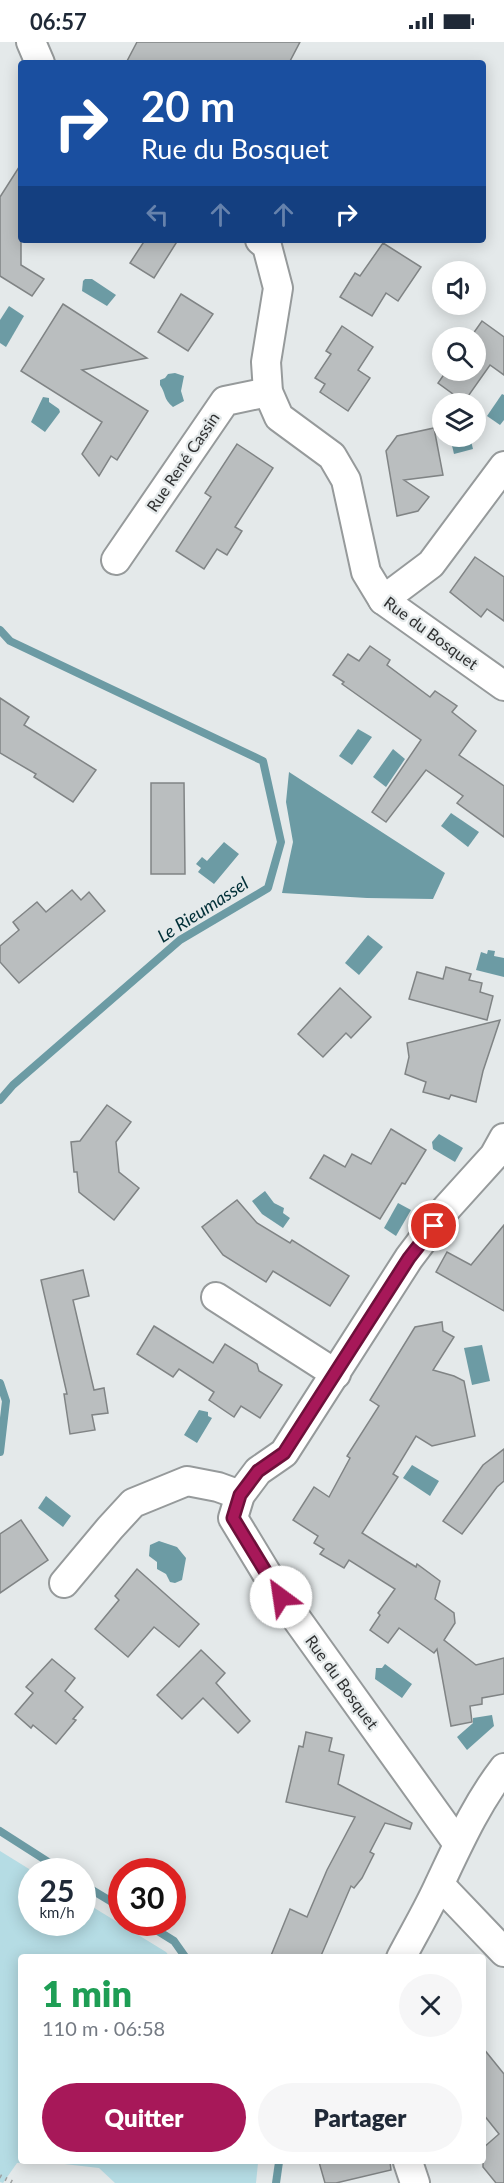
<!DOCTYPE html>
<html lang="fr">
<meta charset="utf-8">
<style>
body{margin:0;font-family:Lato,sans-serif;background:#f6f6f7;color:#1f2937;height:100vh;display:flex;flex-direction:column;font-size:22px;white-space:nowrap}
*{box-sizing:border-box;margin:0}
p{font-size:20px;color:#747a83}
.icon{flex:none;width:33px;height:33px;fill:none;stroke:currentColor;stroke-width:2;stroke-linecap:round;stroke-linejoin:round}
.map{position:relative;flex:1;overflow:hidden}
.details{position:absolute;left:18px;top:1912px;width:468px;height:210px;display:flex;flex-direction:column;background:#fff;border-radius:6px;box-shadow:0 3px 15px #0003}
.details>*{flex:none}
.guide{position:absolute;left:18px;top:18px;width:468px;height:183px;border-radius:6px;box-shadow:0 3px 15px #0003;background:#1a4fa0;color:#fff;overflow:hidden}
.controls{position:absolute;left:432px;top:219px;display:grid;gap:12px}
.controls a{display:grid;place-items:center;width:54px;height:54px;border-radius:50%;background:#fff;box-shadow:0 3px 15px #0003;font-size:30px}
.speed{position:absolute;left:18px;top:1816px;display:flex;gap:12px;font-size:30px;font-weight:700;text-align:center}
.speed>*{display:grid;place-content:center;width:78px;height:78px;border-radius:50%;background:#fff;box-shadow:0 3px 15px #0003;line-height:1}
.speed small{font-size:15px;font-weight:400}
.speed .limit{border:9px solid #d22;background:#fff;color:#111}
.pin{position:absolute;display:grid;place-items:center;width:51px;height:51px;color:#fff;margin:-26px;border:3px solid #fff;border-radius:50%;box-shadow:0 2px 6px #0007}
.me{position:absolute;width:66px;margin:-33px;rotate:329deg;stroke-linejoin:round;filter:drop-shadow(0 0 4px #0008)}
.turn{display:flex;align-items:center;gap:21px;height:126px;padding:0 24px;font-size:27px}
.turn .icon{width:78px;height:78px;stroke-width:2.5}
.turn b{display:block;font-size:42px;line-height:51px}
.lanes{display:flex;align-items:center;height:57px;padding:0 24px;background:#0003;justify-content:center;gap:30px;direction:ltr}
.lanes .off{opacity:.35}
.round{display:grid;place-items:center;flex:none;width:63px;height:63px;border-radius:32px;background:#f6f6f7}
.headline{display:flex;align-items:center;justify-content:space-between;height:102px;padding:0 24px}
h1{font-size:36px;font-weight:800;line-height:45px;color:#1e9e55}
.button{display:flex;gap:12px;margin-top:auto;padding:12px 24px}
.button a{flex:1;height:69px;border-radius:36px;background:#a71859;color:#fff;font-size:24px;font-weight:800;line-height:69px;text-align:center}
.button a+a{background:#f6f6f7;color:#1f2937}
.status{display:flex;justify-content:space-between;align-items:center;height:42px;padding:0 30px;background:#fff;direction:ltr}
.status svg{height:16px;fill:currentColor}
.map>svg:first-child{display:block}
</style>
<div class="status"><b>06:57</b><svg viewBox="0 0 49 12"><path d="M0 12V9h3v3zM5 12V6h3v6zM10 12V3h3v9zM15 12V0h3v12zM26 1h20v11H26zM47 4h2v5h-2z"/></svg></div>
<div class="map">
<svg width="504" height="2141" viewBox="0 0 504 2141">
<rect width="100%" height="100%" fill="#e4e9ea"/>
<g fill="#b5dce4">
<polygon points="0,1809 34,1830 32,1830 32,1881 82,1881 83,1859 166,1910 170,1915 21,1916 21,2120 31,2120 17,2121 3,2141 0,2140"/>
<polygon points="47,2120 257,2120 258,2121 256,2141 115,2141 99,2126"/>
</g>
<g fill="#6c9ba4">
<polygon points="85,237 92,237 116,253 107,264 82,249 83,239"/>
<polygon points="9,264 24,274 6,305 0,301 0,278"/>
<path d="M175,331L184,334L181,349L184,359L173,365C163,357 166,351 160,343V338L165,336L168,332Z"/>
<polygon points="502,352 504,353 504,378 500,383 487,374"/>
<polygon points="43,355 49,356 49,360 59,367 60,370 45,390 31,380"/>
<polygon points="450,395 470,395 473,407 454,412"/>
<polygon points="358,687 372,695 352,723 339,714"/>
<polygon points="393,707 405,717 386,745 373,735"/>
<polygon points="289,730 445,831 433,857 367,856 282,851 293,800 286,760"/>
<polygon points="451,771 479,790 468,805 441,784"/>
<polygon points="224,800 239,812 214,842 198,830 201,826 196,822 202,815 207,819"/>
<polygon points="368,893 383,905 359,933 345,921"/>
<polygon points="488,908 495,909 494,914 504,916 504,935 476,928 481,910 487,912"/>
<polygon points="439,1092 463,1106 455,1120 433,1107 432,1100"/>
<polygon points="265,1149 274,1161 284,1166 283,1171 290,1176 283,1186 262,1172 252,1159"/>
<polygon points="398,1161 411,1168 396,1194 384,1186"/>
<polygon points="482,1303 490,1339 472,1343 464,1306"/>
<polygon points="199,1368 208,1370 208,1374 212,1376 197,1401 184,1393"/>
<polygon points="412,1423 439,1439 430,1454 403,1436"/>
<polygon points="46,1454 71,1474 63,1485 38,1466"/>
<polygon points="159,1499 177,1505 186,1516 182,1538 175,1541 170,1540 166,1532 157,1527 157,1520 149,1514 150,1503"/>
<polygon points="385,1622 412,1642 402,1656 375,1637 376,1626 382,1626"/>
<polygon points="492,1673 494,1684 467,1708 457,1695 473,1681 473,1676"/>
</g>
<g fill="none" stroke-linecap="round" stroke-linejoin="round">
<g stroke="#6c9ba4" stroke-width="8">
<polyline points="0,588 10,599 263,719 281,800 268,846 180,898 13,1043 0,1058"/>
<polyline points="0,1341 6,1359 0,1410"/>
<polyline points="0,1789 64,1830"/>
<polyline points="82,1842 122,1866"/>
<polyline points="145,1881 174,1899 186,1916"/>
<polyline points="276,2141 279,2120"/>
</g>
</g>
<g fill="#babebf" stroke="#808485" stroke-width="1.5">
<polygon points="137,0 300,0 289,21 126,21"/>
<polygon points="21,122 21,223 44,237 32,254 0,234 0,155"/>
<polygon points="145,198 178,198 154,236 130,221"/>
<polygon points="383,201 421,225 398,259 386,251 372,274 340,255 355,231 360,234"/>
<polygon points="181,252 213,272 188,309 158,290"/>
<polygon points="63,262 147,316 82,328 148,369 117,418 111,414 99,434 82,412 102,380 21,329"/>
<polygon points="482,279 504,295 504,333 490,323 464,360 438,341 447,328 476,328 476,296 470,296"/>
<polygon points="342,284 373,305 358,328 370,336 348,369 320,350 325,342 315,336 331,312 326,309"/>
<polygon points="434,386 443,433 404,438 429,455 418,469 397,474 386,409 397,394"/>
<polygon points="237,402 273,426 235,485 242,489 227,513 217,507 204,527 176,509 211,455 205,451"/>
<polygon points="475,515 504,535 504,579 487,567 481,575 450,550"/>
<polygon points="370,604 390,618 387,623 430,655 435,649 457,664 452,670 476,689 459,713 504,744 504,795 457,761 463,754 426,728 386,780 372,770 421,698 342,642 344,640 333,633 348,612 359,619"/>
<polygon points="0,656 29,675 24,683 96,728 73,760 34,735 36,732 0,711"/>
<polygon points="151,741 184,741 185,832 151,832"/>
<polygon points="72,848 81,858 89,850 105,869 19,941 0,920 0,904 19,888 13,880 37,860 46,870"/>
<polygon points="446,925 471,932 469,938 482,941 480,950 493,954 487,978 409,957 417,930 443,937"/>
<polygon points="340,946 371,975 351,996 346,991 323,1015 298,992"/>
<polygon points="500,978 483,1029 476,1060 451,1053 449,1057 423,1050 426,1040 405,1032 409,1015 407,1001"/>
<polygon points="107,1063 131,1080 116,1100 119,1130 139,1146 114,1178 79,1150 77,1130 74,1130 71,1100 80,1099"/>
<polygon points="391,1087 426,1108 405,1142 402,1141 380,1177 310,1136 324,1113 345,1125 352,1112 371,1122"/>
<polygon points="237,1158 257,1181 290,1201 292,1198 349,1234 330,1264 273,1229 266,1240 223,1213 202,1185"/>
<polygon points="504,1183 504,1269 436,1230 447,1210 471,1223"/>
<polygon points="83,1228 89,1254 73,1258 94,1348 104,1346 108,1371 92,1373 95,1388 70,1392 64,1352 67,1352 41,1238"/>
<polygon points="442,1280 443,1289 454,1295 433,1328 454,1334 464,1339 475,1394 432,1404 416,1394 393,1432 398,1435 362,1491 416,1525 417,1522 440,1539 435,1557 454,1571 455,1581 444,1598 476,1623 504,1616 504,1652 482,1656 482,1662 470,1664 472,1680 451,1684 437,1607 434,1611 399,1586 388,1601 370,1588 380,1573 378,1571 395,1547 349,1518 344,1526 320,1512 324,1507 314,1501 318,1494 293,1478 314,1445 329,1455 350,1416 347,1414 379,1364 370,1358 415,1285"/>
<polygon points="154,1284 213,1321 225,1302 257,1322 259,1329 282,1343 260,1376 241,1364 234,1375 209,1358 214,1350 179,1327 173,1335 137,1312"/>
<polygon points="504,1407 504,1439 497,1445 462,1492 443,1479 483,1423"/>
<polygon points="21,1478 48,1518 0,1551 0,1492"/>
<polygon points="137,1527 199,1582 179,1605 154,1585 128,1615 95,1587 119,1558 115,1554"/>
<polygon points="201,1608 225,1631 216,1641 250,1679 238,1691 203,1656 182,1677 157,1653"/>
<polygon points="52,1617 75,1636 65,1649 83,1665 73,1677 76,1678 56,1702 33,1683 31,1686 15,1672 33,1651 26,1645"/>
<polygon points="306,1690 332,1696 329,1709 344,1713 338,1742 412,1781 410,1787 385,1781 370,1810 374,1812 362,1836 354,1846 351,1844 320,1916 270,1916 290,1867 307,1875 327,1828 355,1775 286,1760 299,1704 303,1705"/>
<polygon points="483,2006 504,2032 504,2141 496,2141 483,2125 483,2106 499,2092 483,2072"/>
<polygon points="319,2120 390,2120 391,2128 336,2141 325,2141"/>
</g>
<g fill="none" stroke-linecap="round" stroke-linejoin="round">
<g stroke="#969a9b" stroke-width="32">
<g id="minor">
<polyline points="31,0 40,21"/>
<polyline points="260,198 267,204 278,246 266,320 268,350 279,375 332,414 346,438 366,530 383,558 504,644"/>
<polyline points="116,518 225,359 268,350"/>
<polyline points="383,558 431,522 504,424"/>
<polyline points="216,1255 336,1332"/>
<polyline points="64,1541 110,1486 133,1461 187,1439 218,1445 240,1453"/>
<polyline points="458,1802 281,1555 233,1476 240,1453 258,1429 284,1411 409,1216 446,1167 494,1114 504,1096"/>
<polyline points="440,1843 504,1910"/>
<path d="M401,1916C414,1891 429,1866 440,1841C459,1801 477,1761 504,1726"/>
<polyline points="408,2120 415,2141"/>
</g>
</g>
<polyline stroke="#9ea1a2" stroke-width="4" stroke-dasharray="1.5 4.5" stroke-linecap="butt" points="0,2134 14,2141"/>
<use href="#minor" stroke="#fff" stroke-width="28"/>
</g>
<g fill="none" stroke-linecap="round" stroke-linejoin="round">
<g stroke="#6d103a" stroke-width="15">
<polyline id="route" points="281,1555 233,1476 240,1453 258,1429 284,1411 409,1216 434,1184"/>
</g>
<use href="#route" stroke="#a71859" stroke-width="10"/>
</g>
<g text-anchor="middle" stroke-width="4.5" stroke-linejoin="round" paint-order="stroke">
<g font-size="16" fill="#2f3031" stroke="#e4e9ea">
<text transform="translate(183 420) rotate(-56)" y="6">Rue René Cassin</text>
<text transform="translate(431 591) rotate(36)" y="6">Rue du Bosquet</text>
<text transform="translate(342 1640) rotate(54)" y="6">Rue du Bosquet</text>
</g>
<g font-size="18" font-style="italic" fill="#002f37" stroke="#e4e9ea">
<text transform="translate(203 868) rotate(-33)" y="6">Le Rieumassel</text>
</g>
</g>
</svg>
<div class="controls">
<a><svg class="icon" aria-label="sound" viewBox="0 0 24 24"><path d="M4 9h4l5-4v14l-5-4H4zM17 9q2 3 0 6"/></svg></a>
<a><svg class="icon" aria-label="search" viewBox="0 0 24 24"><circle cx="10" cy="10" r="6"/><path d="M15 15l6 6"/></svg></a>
<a><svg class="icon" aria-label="layers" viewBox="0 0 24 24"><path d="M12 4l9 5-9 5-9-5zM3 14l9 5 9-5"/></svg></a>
</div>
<div class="speed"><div>25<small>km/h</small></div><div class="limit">30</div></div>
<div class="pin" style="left:434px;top:1184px;background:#d93025"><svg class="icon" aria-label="arrive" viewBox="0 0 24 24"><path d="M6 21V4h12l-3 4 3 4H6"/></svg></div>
<svg class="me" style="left:281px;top:1555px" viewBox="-20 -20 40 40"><circle r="19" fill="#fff"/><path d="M0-13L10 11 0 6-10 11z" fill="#a71859"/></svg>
<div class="guide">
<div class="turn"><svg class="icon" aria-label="right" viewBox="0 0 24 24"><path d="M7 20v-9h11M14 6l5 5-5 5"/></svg><div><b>20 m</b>Rue du Bosquet</div></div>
<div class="lanes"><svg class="icon off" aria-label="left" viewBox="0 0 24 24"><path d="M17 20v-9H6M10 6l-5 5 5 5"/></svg><svg class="icon off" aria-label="ahead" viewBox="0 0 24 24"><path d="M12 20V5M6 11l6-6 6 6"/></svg><svg class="icon off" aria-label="ahead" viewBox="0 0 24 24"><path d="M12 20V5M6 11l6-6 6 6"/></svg><svg class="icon" aria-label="right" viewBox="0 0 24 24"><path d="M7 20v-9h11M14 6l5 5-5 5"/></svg></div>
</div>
<section class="details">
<div class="headline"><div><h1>1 min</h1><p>110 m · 06:58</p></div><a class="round"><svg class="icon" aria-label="close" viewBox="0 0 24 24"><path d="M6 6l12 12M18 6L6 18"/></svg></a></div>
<div class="button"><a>Quitter</a><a>Partager</a></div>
</section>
</div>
